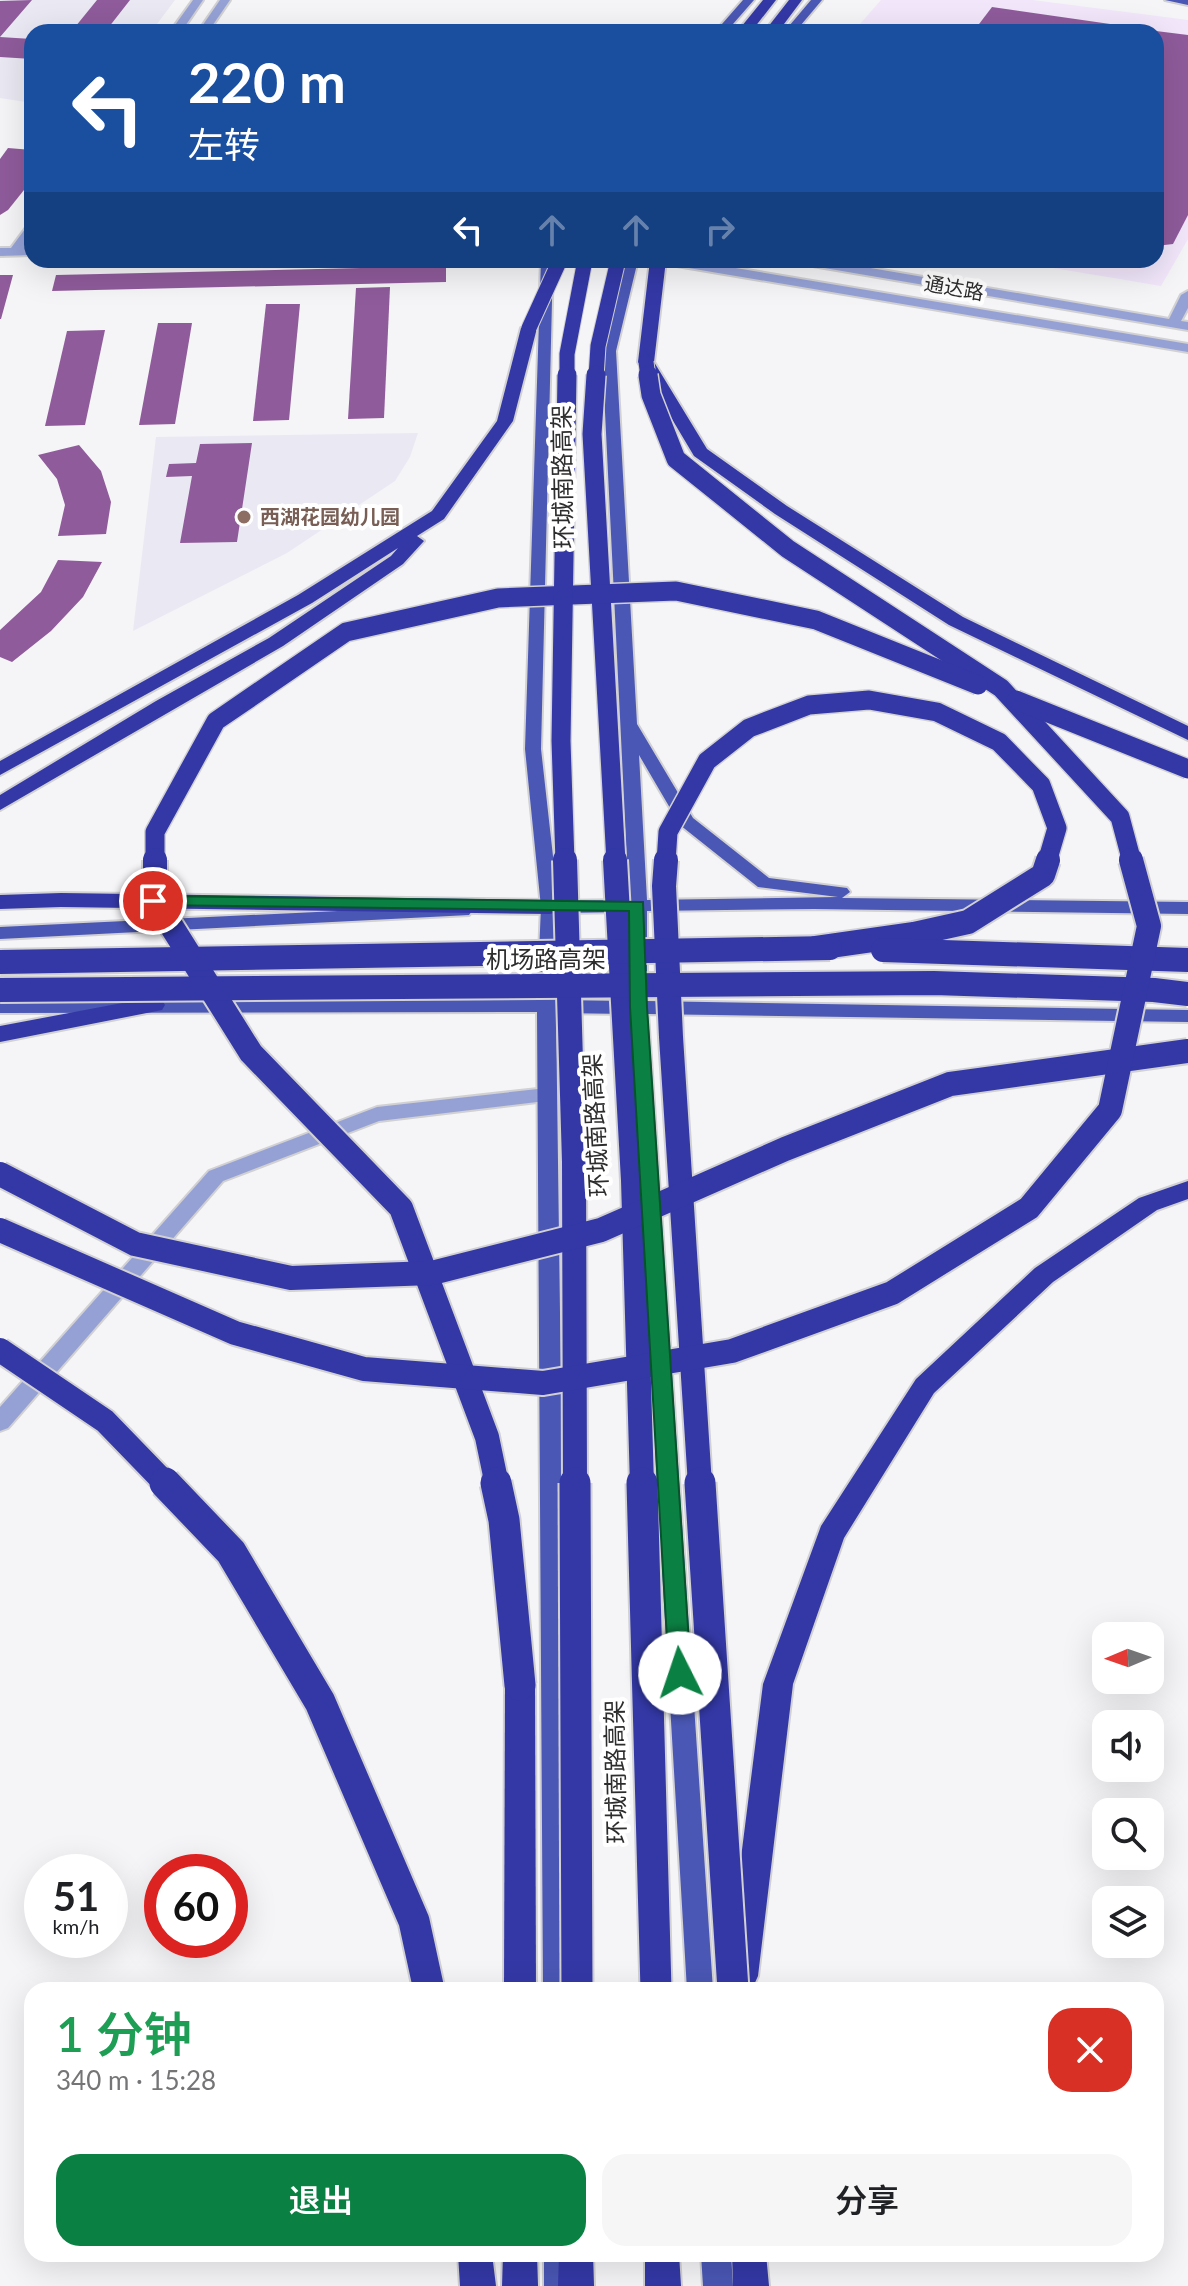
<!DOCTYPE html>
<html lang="zh">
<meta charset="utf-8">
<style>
body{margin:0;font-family:Lato,"Noto Sans SC",sans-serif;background:#f6f6f6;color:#202124;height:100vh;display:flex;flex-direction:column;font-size:30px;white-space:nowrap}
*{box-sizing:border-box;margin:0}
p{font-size:26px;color:#757577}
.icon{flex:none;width:44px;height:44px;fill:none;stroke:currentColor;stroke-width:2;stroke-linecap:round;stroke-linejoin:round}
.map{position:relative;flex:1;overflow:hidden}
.sheet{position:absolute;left:24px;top:1982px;width:1140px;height:280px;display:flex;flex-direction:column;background:#fff;border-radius:24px;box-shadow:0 8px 32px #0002}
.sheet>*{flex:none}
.top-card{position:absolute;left:24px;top:24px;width:1140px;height:244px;border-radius:24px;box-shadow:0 8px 32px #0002;background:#1a4fa0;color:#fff;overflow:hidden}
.needle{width:52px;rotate:268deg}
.buttons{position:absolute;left:1092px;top:1622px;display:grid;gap:16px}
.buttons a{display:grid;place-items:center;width:72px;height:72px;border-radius:16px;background:#fff;box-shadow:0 8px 32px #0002;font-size:40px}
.speed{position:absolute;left:24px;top:1854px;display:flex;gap:16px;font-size:40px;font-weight:700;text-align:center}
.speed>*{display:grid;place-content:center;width:104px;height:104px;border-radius:50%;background:#fff;box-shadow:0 8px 32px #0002;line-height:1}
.speed small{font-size:20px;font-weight:400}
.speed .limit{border:12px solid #d22;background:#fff;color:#111}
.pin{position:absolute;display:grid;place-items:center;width:68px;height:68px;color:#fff;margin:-34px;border:4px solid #fff;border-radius:50%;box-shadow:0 2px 8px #0007}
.me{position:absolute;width:88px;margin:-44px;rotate:356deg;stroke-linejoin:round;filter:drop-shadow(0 0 6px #0008)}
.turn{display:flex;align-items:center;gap:28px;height:168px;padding:0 32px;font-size:36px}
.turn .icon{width:104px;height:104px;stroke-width:2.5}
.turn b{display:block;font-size:56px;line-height:68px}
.lanes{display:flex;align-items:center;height:76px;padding:0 32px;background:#0003;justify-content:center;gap:40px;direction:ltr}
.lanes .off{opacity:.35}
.round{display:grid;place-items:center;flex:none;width:84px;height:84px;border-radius:24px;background:#f6f6f6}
.headline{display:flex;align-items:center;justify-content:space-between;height:136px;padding:0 32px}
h1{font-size:48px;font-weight:600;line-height:60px;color:#1e9e55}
.action{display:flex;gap:16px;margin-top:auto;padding:16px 32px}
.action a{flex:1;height:92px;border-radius:24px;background:#0b8043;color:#fff;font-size:32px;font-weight:600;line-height:92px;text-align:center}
.action a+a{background:#f6f6f6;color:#202124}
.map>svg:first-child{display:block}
</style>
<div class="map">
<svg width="1188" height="2286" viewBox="0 0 1188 2286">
<rect width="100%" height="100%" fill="#f5f4f7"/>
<polygon fill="#f1e6fa" points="881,0 1032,0 1188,20 1188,239 1161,286 1005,260 1156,260 1156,32 853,32"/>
<g fill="#eae9f3">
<polygon points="0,0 175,0 151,32 32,32 32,103 0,98"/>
<polygon points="418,433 410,457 395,481 287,553 133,631 156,437"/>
</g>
<g fill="#8f5b9b">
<polygon points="32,0 0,37 32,39 32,59 0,57 0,1"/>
<polygon points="97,0 130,0 105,32 71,32"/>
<polygon points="992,7 1152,30 1152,32 973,32"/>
<polygon points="1156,31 1188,35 1188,215 1173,244 1156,246"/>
<polygon points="8,148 32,150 32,180 8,210 0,215 0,159"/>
<polygon points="446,266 446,282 52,291 56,275"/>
<polygon points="0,275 13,275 1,319 0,319"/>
<polygon points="390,287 384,418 348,419 356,288"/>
<polygon points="266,304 300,304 289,420 253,421"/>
<polygon points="158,323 192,323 175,424 139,425"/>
<polygon points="105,330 85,425 45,426 67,331"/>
<polygon points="252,443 237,542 180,543 192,476 166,477 169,464 196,463 200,444"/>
<polygon points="79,445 101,471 111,502 106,534 58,536 65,505 57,479 38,455"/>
<polygon points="58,560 102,562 83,597 51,631 12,662 0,657 0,630 41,592"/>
</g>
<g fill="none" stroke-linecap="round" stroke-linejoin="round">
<g stroke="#d1d0d3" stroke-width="4">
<g id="minor">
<polygon points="193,0 203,0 181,32 170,32"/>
<polygon points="220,0 230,0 208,32 198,32"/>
<polygon points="32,224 32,237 24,247 32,247 32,255 0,256 0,248 11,248 28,225"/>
<polygon points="659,260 688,260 1188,344 1188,352 665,264"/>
<polygon points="795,260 824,260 1169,319 1181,295 1188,291 1188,308 1181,321 1188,322 1188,330 801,264"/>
<polygon points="547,1088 554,1090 557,1095 554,1100 379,1121 223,1181 8,1428 0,1431 0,1407 209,1171 377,1107"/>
</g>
</g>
<g stroke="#d1d0d3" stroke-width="4">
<g id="major">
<polygon points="743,0 754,0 726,32 715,32"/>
<polygon points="811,0 822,0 795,32 784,32"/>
<polygon points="1165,0 1188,0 1188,5"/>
<path d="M541,260H553L541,749L558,901L629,900L602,351L626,260H638L616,351L637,724L693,818L769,878L847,888L850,892L842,898L1188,902V914L814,909L647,911V1001L1188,1010V1022L648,1014L713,1990H687L629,1014L556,1013L569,1990H543L537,1012L0,1013V1001L537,1000L541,907L525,749ZM639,755L680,825L758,887L838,897L647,900ZM629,912V1001L556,1000L559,913Z"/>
<polygon points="463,905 472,911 469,915 0,939 0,927"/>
<rect x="544" y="2254" width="30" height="32"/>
<polygon points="701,2254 731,2254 733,2286 703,2286"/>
</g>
</g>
<g stroke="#d1d0d3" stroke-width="4">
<g id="highway">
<polygon points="763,0 776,0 751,32 737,32"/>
<polygon points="789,0 802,0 778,32 764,32"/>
<polygon points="650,260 666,260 654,362 707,449 787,506 963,617 1188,726 1188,740 949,625 775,514 694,456 638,362"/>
<polygon points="529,323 537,328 513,421 444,519 417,536 424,541 403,564 283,646 0,810 0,795 156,701 269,638 391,556 398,548 312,603 0,775 0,761 298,595 432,511 497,421 521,328"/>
<polygon points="61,893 550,900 558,902 561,907 558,912 550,914 61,907 0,909 0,895"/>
<polygon points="154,997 162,1000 165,1005 162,1010 0,1042 0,1026"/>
<polygon points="1188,1181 1188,1199 1157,1210 1053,1282 934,1393 844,1538 793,1684 758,1976 753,1987 746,1990 731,1987 726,1976 763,1684 821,1526 916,1379 1035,1268 1139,1198"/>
<polygon points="520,1672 530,1676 535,1685 536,1990 504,1990 505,1685 510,1676"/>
<polygon points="458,2254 492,2254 496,2286 460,2286"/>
<polygon points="503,2254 537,2254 538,2286 502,2286"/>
<polygon points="559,2254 593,2254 594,2286 558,2286"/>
<polygon points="645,2254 679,2254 681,2286 645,2286"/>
<polygon points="732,2254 766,2254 769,2286 733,2286"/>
</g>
</g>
<use href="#minor" fill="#95a1d5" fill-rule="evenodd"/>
<use href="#major" fill="#4a57b4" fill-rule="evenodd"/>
<use href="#highway" fill="#3338a6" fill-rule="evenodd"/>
<g stroke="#d1d0d3" stroke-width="17" stroke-linecap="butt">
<g id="highway-bridge-far3">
<polyline points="529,328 560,260"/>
<polyline points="646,362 648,377"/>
<polyline points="567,377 567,354 585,260"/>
<polyline points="596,377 598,346 618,260"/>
</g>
</g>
<g stroke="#d1d0d3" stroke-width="22" stroke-linecap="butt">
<g id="highway-bridge-far2">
<polyline points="596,375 592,434 616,862"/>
<polyline points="648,375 651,395 676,459 788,549 1001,688 1120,817 1132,862"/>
<polyline points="1016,700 1188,769"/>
<polyline points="155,862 155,832 216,721 346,632 498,598 676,591 816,620 978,685"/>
<polyline points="565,862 561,741 567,375"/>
<polyline points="666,862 668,832 707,761 749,728 809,705 869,700 937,712 999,742 1041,785 1057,828 1047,862"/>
</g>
</g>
<g stroke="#d1d0d3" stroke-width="28" stroke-linecap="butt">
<g id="highway-bridge-far1">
<polyline points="155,860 155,900 251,1053 401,1208 487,1437 497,1485"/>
<polyline points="565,860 574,1162 575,1485"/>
<polyline points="615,860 633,1180 642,1485"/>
<polyline points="666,860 664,886 671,1037 700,1485"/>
<polyline points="816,948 914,934 968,922 1043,875 1048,860"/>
<polyline points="883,950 1188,960"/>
<polyline points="0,962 830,948"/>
<polyline points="0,990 934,983 1154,990 1188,994"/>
<polyline points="0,1174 135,1244 291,1278 432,1273 601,1230 785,1149 950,1084 1188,1051"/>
<polyline points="0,1230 235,1333 364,1369 543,1383 732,1351 892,1293 1029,1208 1110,1110 1149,926 1131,860"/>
<polyline points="0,1350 105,1421 167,1485"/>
</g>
</g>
<g stroke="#d1d0d3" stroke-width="35" stroke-linecap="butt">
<g id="highway-bridge">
<polyline points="165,1483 231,1552 320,1702 414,1921 429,1990"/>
<polyline points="496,1483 504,1520 520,1685"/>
<polyline points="575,1483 577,1990"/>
<polyline points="642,1483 656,1990"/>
<polyline points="700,1483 733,1990"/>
</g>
</g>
<use href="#highway-bridge-far3" stroke="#3338a6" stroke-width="15"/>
<use href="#highway-bridge-far2" stroke="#3338a6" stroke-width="19"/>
<use href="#highway-bridge-far1" stroke="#3338a6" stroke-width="24"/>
<use href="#highway-bridge" stroke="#3338a6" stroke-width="31"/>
</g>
<polygon fill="#0b8043" stroke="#07532c" stroke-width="2" points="153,896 643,902 647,1007 691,1673 688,1680 680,1683 672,1680 669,1673 630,1007 629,911 147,905 145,901 147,897"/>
<circle fill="#8d6e63" stroke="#fff" stroke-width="3" cx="244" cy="517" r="8"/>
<g text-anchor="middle" stroke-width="8" stroke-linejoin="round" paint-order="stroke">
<g font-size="20" fill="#2d2d2e" stroke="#fff">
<text transform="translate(954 288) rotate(10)" y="7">通达路</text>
</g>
<g font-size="20" font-weight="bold" fill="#785e54" stroke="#fff" text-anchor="start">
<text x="260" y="524">西湖花园幼儿园</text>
</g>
<g font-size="24" fill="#2d2d2e" stroke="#fff">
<text transform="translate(563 477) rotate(-91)" y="8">环城南路高架</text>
<text x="546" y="968">机场路高架</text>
<text transform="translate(596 1125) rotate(-93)" y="8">环城南路高架</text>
<text transform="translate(616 1772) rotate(-91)" y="8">环城南路高架</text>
</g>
</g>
</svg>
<div class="buttons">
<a><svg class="needle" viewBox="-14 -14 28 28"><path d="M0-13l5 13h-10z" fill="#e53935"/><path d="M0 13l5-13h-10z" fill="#757577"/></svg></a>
<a><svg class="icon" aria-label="sound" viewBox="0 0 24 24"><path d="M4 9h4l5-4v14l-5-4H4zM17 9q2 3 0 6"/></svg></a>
<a><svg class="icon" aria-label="search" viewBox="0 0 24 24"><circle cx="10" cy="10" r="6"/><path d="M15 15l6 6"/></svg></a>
<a><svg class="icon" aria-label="layers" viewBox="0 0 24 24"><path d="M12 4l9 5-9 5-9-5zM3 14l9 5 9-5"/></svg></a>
</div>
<div class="speed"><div>51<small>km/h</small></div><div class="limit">60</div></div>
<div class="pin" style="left:153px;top:901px;background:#d93025"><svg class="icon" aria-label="arrive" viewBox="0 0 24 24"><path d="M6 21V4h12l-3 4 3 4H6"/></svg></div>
<svg class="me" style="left:680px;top:1673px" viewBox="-20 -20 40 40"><circle r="19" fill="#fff"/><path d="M0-13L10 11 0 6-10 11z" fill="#0b8043"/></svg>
<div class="top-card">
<div class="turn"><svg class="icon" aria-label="left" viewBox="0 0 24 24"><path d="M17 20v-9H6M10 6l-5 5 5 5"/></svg><div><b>220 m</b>左转</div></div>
<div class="lanes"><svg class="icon" aria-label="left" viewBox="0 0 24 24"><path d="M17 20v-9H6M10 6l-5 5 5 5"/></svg><svg class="icon off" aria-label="ahead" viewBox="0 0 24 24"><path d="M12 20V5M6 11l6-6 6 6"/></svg><svg class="icon off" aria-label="ahead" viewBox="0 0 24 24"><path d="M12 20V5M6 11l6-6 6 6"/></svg><svg class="icon off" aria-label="right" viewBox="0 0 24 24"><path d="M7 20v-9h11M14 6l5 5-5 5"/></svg></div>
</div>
<section class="sheet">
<div class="headline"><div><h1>1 分钟</h1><p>340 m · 15:28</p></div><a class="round" style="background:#d93025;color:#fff"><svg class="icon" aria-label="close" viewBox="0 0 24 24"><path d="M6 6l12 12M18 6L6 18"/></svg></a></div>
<div class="action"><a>退出</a><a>分享</a></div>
</section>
</div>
